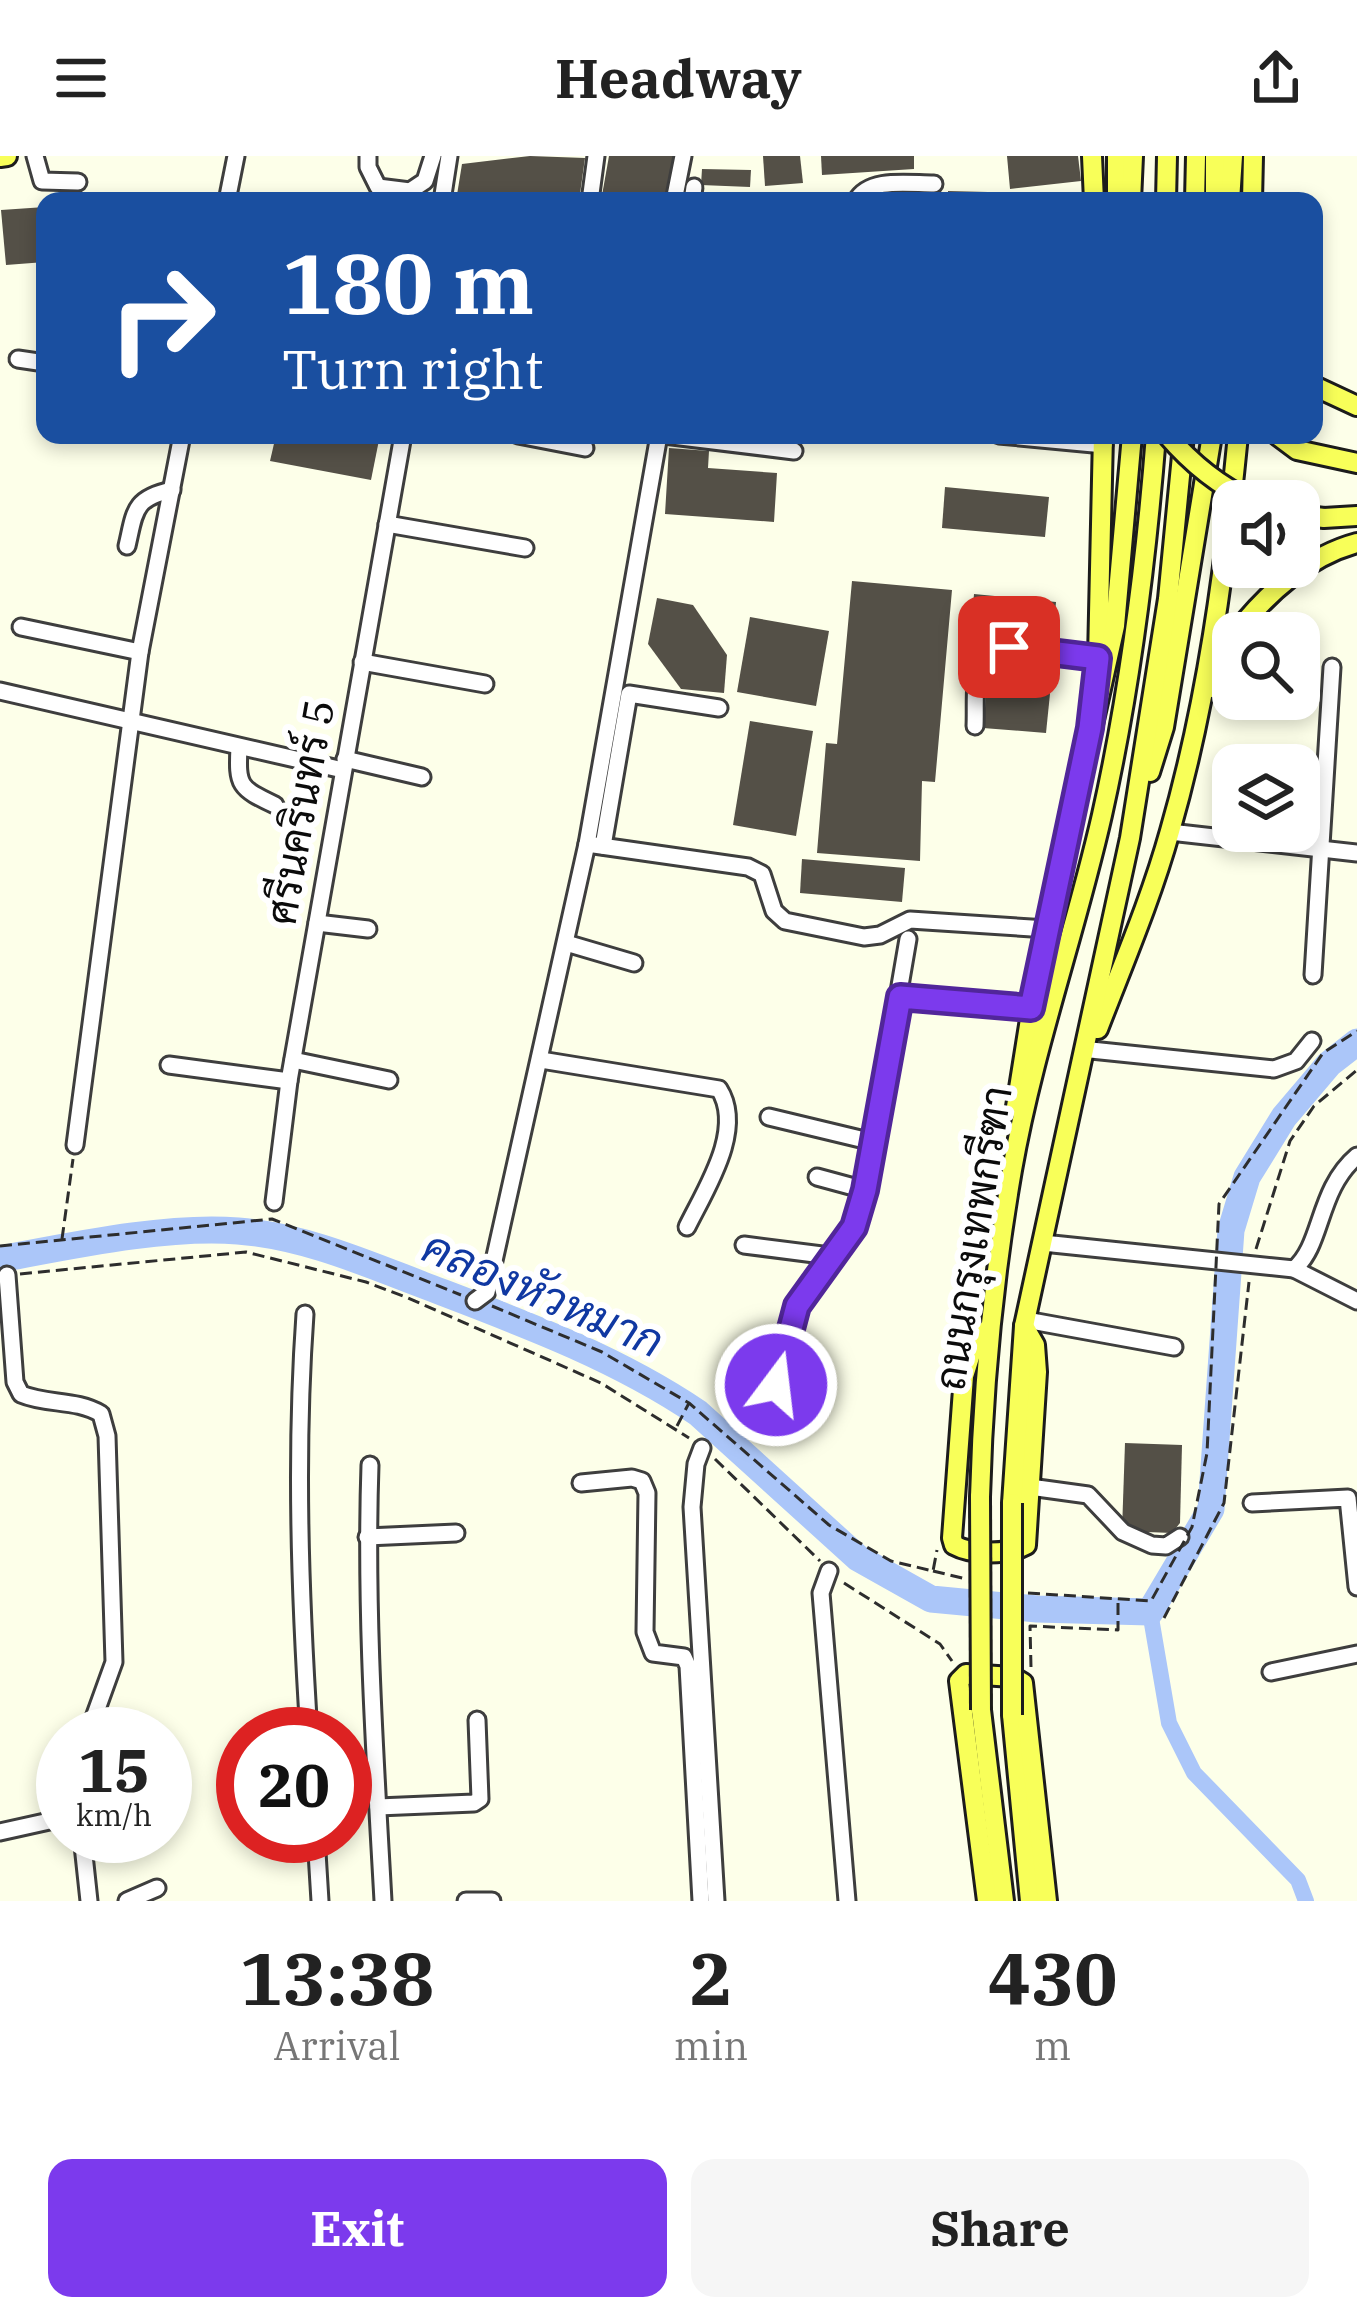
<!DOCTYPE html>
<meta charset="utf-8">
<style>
body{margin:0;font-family:"IBM Plex Serif",Sarabun,serif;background:#f6f6f6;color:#222;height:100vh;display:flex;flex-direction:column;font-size:45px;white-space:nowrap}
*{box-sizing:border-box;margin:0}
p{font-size:39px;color:#767676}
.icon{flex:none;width:66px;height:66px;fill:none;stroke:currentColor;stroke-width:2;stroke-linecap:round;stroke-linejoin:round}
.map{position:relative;height:1745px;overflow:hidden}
.drawer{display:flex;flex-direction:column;background:#fff;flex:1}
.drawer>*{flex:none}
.banner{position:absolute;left:36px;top:36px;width:1287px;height:252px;border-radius:24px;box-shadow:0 6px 18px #0003;background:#1a4fa0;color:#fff;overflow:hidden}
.controls{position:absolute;left:1212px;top:324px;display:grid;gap:24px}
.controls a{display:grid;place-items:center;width:108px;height:108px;border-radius:24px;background:#fff;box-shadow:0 6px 18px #0003;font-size:60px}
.speed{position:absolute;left:36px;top:1551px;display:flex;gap:24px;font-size:60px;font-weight:700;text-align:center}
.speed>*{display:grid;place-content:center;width:156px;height:156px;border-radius:50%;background:#fff;box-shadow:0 6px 18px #0003;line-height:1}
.speed small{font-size:30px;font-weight:400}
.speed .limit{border:18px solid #d22;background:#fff;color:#111}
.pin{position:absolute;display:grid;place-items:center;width:102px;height:102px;color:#fff;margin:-51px;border-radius:24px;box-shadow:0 6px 18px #0006}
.me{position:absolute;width:132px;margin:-66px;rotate:15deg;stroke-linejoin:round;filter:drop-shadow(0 0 9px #0008)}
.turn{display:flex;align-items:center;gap:42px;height:252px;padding:0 48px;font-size:54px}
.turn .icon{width:156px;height:156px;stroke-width:2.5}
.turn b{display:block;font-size:84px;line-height:102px}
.eta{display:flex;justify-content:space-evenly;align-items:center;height:204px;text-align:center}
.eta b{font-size:72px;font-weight:700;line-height:84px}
.primary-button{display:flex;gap:24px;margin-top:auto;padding:24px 48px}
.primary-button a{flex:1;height:138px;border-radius:24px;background:#7c3aed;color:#fff;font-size:48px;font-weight:700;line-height:138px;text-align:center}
.primary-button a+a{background:#f6f6f6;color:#222}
header{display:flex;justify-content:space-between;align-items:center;height:156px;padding:0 48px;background:#fff;font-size:54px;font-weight:700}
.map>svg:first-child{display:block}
</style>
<header><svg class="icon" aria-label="menu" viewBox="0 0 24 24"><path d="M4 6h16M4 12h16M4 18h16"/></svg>Headway<svg class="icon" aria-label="share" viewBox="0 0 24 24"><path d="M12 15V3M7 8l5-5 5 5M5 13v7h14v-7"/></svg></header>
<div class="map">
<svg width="1357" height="1745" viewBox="0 0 1357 1745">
<rect width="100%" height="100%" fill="#fdffe9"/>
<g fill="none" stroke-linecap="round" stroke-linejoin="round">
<polyline stroke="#abc6f9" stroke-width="16" points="1150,1456 1169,1567 1194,1617 1298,1724 1306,1745"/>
<path stroke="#abc6f9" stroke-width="27" d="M0,1103C70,1090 167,1069 238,1075C303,1080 363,1106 423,1129C517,1165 614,1200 698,1257L858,1402L931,1443L1037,1453L1150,1456L1211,1353L1231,1074L1247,1021L1284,961L1329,908L1357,886"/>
</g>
<g fill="#545047">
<polygon points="530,0 585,2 579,45 456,45 462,8"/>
<polygon points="609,0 674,0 666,45 601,45"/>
<polygon points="763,0 800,0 803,27 765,30"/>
<polygon points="821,0 914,0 914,13 822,19"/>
<polygon points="1007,0 1078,0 1081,25 1010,33"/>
<polygon points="702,13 751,14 750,31 701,29"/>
<polygon points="948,35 1064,38 1064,45 948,45"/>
<polygon points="45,51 45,106 6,109 1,54"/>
<polygon points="276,279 380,279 371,324 270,305"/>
<polygon points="669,292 709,295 708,312 777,317 774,366 665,358"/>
<polygon points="945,331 1049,341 1045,381 942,372"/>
<polygon points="852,425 952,434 935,626 922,625 920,705 817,697 826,587 837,588"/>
<polygon points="974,438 1056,446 1053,479 971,471"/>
<polygon points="657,442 693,449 727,499 724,537 681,533 648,488"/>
<polygon points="750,461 829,475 816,550 737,536"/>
<polygon points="989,512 1052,518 1046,577 983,572"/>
<polygon points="750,565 813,575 796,680 733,669"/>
<polygon points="802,703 905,712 902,746 800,737"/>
<polygon points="1125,1287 1182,1289 1180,1367 1172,1377 1122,1375"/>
</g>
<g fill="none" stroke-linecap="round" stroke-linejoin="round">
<g stroke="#3e3e3e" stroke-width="21">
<g id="minor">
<polyline points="35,0 42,25 78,26"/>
<polyline points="368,0 368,11 378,31 410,35 425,25 433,0"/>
<polyline points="227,45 236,0"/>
<polyline points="442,45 449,0"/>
<polyline points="590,45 596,0"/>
<polyline points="674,45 683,0"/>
<polyline points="692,45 694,31"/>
<path d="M856,45C869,21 908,28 934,28"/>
<polyline points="18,203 45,207"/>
<polyline points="518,279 585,292"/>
<polyline points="664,279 794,295"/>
<polyline points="999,279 1104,289"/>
<polyline points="387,368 525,392"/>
<path d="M127,390C135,356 133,342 172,334"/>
<polyline points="21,471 140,496"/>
<polyline points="362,506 485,528"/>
<polyline points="0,535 343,614"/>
<path d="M975,570C976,552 973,521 981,505C993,480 1074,499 1098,502"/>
<path d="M239,591C237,630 239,632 275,649"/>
<polyline points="345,603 422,621"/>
<polyline points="1170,676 1357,697"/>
<polyline points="587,688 748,711 762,718 774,755 785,765 864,781 880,779 910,764 1047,773"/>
<polyline points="603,690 629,538 719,552"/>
<polyline points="317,767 368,773"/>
<polyline points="566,787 634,807"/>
<polyline points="1313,819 1332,511"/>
<polyline points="900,841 1031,852"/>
<polyline points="1091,894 1274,913 1296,905 1312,885"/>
<polyline points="293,904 389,924"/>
<path d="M541,904L719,933C745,974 705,1034 687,1071"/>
<polyline points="169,909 289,925"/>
<polyline points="769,961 873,986"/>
<polyline points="75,989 140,496 182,279"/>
<polyline points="817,1021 865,1034"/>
<polyline points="274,1046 289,925 403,279"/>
<path d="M1043,1087L1294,1113C1323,1089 1317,1034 1357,1000"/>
<polyline points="744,1089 830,1100"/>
<polyline points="1294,1113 1357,1145"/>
<path d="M7,1119L15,1226L21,1238C47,1249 76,1243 101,1258L107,1280L114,1506L88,1578"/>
<polyline points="475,1145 487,1136 587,688 659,279"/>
<path d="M305,1158C295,1298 300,1438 309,1578"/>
<polyline points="1026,1164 1174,1191"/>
<polyline points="776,1229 797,1150 854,1071 865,1034 908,783"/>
<polyline points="702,1292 696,1308 692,1351 716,1745"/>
<path d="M370,1309C365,1454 375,1600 383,1745"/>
<polyline points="581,1327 632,1322 642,1325 647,1337 645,1476 653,1497 684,1501 688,1510 701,1745"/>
<polyline points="1030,1331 1088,1339 1123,1376 1152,1389 1166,1390 1180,1381"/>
<polyline points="1252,1347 1348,1342 1357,1431"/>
<polyline points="367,1381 456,1377"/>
<polyline points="829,1415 821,1437 847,1745"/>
<polyline points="1271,1516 1357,1498"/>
<polyline points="378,1651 474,1647 480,1643 477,1564"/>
<polyline points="0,1676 63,1662"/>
<polyline points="82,1680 89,1745"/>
<polyline points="316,1680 320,1745"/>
<polyline points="127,1745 157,1732"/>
<polyline points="466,1745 492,1745"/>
</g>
</g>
<g stroke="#1c1c1c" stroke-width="24">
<g id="major">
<polyline points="1092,0 1094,45"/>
<polyline points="0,1 7,0"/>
<polyline points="1117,45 1117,0"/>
<polyline points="1131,45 1133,0"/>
<polyline points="1166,45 1167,0"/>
<polyline points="1195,45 1196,0"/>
<polyline points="1215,45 1215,0"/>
<polyline points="1230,45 1233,0"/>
<polyline points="1252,45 1253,0"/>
<polyline points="1314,230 1357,250"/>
<polyline points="1277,279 1297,294 1357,307"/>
<polyline points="1299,359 1324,362 1357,360"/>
<path d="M1236,477C1266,438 1308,400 1357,387"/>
<polyline points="1098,502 1103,279"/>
<polyline points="1212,532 1233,481"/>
<polyline points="1150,616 1164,571 1212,279"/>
<path d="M1098,873C1123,808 1151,743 1170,675C1207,547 1225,412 1238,279"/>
<polyline points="1016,951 1037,819 1115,470 1132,279"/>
<path d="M988,1173L975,1185L964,1220L952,1382L954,1389C972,1399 1008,1399 1026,1389L1037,1216L1035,1189L1024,1170"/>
<path d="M980,1341C983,1230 993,1123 1012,1014C1033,894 1075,778 1102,659C1130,534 1146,407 1156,279"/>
<polyline points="1012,1347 1024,1170 1130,682 1168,443 1184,279"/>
<polyline points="981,1554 1004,1745"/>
<polyline points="1012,1559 1030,1745"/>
<polyline points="987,1745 959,1525 966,1518 1013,1521 1023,1527 1047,1745"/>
</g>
</g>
<g stroke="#2d2d2d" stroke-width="3" stroke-dasharray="12 6" stroke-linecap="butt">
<polyline points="62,1083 73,1003"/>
<polyline points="0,1090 272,1063 461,1139"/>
<polyline points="1256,1093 1290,985 1314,950 1357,914"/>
<polyline points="20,1118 246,1096 366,1126 408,1142 601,1227 689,1282"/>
<polyline points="492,1150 602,1196 689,1247 829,1369 891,1405 933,1415 937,1394"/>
<polyline points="677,1270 689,1247"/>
<polyline points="715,1303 820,1405"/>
<polyline points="844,1427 940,1488 952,1505"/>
<polyline points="1164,1462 1224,1347 1249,1126"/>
<polyline points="1031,1511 1030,1470 1118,1474 1118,1443"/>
</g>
<use href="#minor" stroke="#fff" stroke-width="15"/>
<use href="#major" stroke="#f8ff59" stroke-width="18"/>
<g stroke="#1c1c1c" stroke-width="24" stroke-linecap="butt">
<g id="major-bridge">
<path d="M1167,279C1191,307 1219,330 1252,345"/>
<polyline points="980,1341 981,1554"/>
<polyline points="1012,1347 1012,1559"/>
</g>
</g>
<g stroke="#2d2d2d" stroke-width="3" stroke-dasharray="12 6" stroke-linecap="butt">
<polyline points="933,1415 966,1423"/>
<polyline points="1028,1437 1151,1445 1192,1371 1207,1297 1219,1048 1323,897 1357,875"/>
</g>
<use href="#major-bridge" stroke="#f8ff59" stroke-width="18"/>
</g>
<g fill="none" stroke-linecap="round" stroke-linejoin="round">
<g stroke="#51269a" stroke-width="30">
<polyline id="route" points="776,1229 797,1150 854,1071 865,1034 900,841 1031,852 1090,572 1098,502 1009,491"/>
</g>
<use href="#route" stroke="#7c3aed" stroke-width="21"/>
</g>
<g text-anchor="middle" stroke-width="12" stroke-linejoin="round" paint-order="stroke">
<g font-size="42" fill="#0b0b0b" stroke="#fff">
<text transform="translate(300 656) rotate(-80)" y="15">ศรีนครินทร์ 5</text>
<text transform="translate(973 1082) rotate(-81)" y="15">ถนนกรุงเทพกรีฑา</text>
</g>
<g font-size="45" font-style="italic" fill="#1038a2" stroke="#fff">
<text transform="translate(543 1138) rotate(23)" y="16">คลองหัวหมาก</text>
</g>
</g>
</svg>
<div class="controls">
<a><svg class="icon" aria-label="sound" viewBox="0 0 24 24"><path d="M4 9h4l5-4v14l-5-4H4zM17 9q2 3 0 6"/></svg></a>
<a><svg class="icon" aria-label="search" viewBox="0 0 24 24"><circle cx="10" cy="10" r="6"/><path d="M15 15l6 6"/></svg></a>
<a><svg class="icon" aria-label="layers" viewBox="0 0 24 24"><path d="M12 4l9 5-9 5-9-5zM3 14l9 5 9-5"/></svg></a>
</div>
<div class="speed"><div>15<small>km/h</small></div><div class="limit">20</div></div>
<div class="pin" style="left:1009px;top:491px;background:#d93025"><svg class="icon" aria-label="arrive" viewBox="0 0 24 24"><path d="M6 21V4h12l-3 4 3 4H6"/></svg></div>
<svg class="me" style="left:776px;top:1229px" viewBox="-20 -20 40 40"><circle r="17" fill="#7c3aed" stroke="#fff" stroke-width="3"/><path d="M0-11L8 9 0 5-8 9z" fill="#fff"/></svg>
<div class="banner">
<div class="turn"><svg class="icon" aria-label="right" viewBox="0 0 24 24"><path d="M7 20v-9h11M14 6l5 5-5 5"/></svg><div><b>180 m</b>Turn right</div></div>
</div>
</div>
<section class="drawer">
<div class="eta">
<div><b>13:38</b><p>Arrival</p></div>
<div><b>2</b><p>min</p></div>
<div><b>430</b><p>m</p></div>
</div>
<div class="primary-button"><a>Exit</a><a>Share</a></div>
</section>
